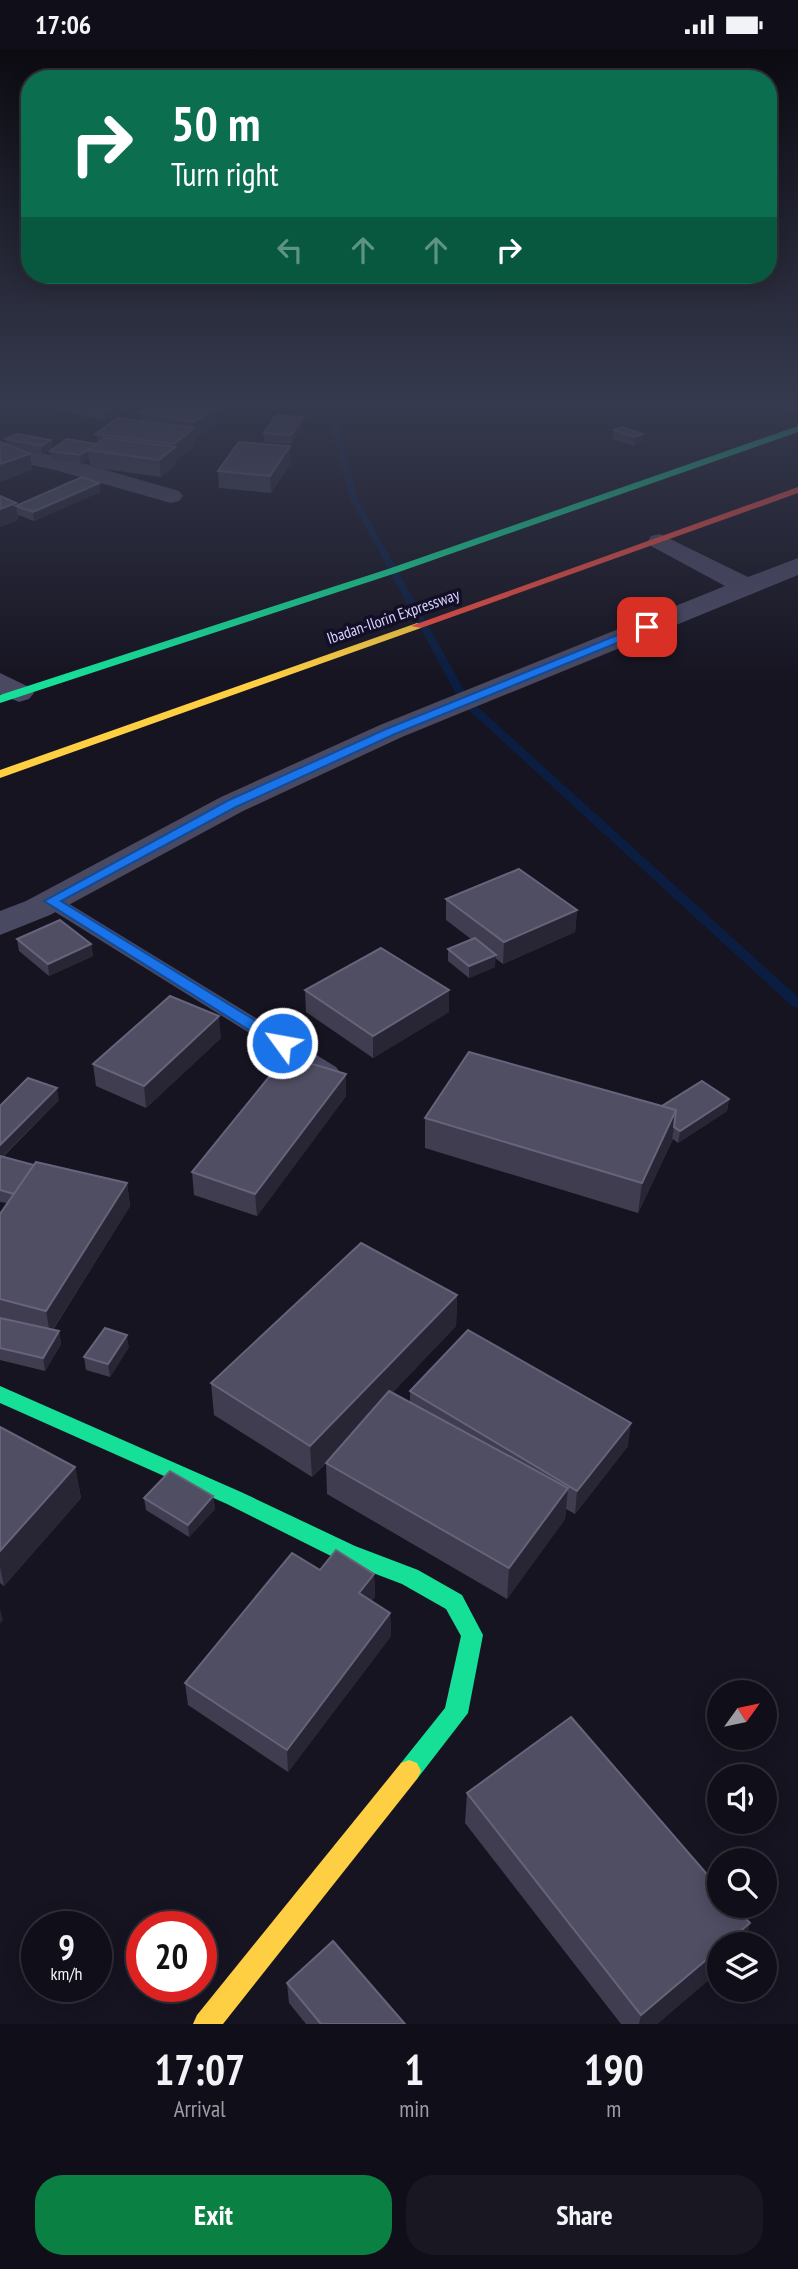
<!DOCTYPE html>
<style>
body{margin:0;font-family:"PT Sans Narrow",sans-serif;background:#191822;color:#f1f3f6;height:100vh;display:flex;flex-direction:column;font-size:26px;white-space:nowrap}
*{box-sizing:border-box;margin:0}
p{font-size:23px;color:#9c9ca2}
.icon{flex:none;width:38px;height:38px;fill:none;stroke:currentColor;stroke-width:2;stroke-linecap:round;stroke-linejoin:round}
.map{position:relative;height:1975px;overflow:hidden}
.details{display:flex;flex-direction:column;background:#100f19;flex:1}
.details>*{flex:none}
.banner{position:absolute;left:21px;top:21px;width:756px;height:214px;border-radius:28px;box-shadow:0 4px 18px #0003,0 0 0 2px #302f38;background:#0b6e4f;color:#fff;overflow:hidden}
.needle{width:46px;rotate:57deg}
.controls{position:absolute;left:707px;top:1631px;display:grid;gap:14px}
.controls a{display:grid;place-items:center;width:70px;height:70px;border-radius:50%;background:#100f19;box-shadow:0 4px 18px #0003,0 0 0 2px #302f38;font-size:35px}
.speed{position:absolute;left:21px;top:1862px;display:flex;gap:14px;font-size:35px;font-weight:700;text-align:center}
.speed>*{display:grid;place-content:center;width:91px;height:91px;border-radius:50%;background:#100f19;box-shadow:0 4px 18px #0003,0 0 0 2px #302f38;line-height:1}
.speed small{font-size:18px;font-weight:400}
.speed .limit{border:10px solid #d22;background:#fff;color:#111}
.pin{position:absolute;display:grid;place-items:center;width:60px;height:60px;color:#fff;margin:-30px;border-radius:14px;box-shadow:0 4px 10px #0006}
.me{position:absolute;width:77px;margin:-38px;rotate:302deg;stroke-linejoin:round;filter:drop-shadow(0 0 5px #0008)}
.turn{display:flex;align-items:center;gap:24px;height:147px;padding:0 35px;font-size:32px}
.turn .icon{width:91px;height:91px;stroke-width:2.5}
.turn b{display:block;font-size:49px;line-height:60px}
.lanes{display:flex;align-items:center;height:66px;padding:0 35px;background:#0003;justify-content:center;gap:35px;direction:ltr}
.lanes .off{opacity:.35}
.eta{display:flex;justify-content:space-evenly;align-items:center;height:119px;text-align:center}
.eta b{font-size:42px;font-weight:700;line-height:49px}
.primary-button{display:flex;gap:14px;margin-top:auto;padding:14px 35px}
.primary-button a{flex:1;height:80px;border-radius:28px;background:#0b8043;color:#fff;font-size:28px;font-weight:700;line-height:80px;text-align:center}
.primary-button a+a{background:#191822;color:#f1f3f6}
.status{display:flex;justify-content:space-between;align-items:center;height:49px;padding:0 35px;background:#100f19;direction:ltr}
.status svg{height:19px;fill:currentColor}
.map>svg:first-child{display:block}
</style>
<div class="status"><b>17:06</b><svg viewBox="0 0 49 12"><path d="M0 12V9h3v3zM5 12V6h3v6zM10 12V3h3v9zM15 12V0h3v12zM26 1h20v11H26zM47 4h2v5h-2z"/></svg></div>
<div class="map">
<svg width="798" height="1975" viewBox="0 0 798 1975">
<rect width="100%" height="100%" fill="#161421"/>
<g fill="none" stroke-linecap="round" stroke-linejoin="round">
<polygon fill="#0b1e41" fill-rule="evenodd" points="325,356 333,356 358,450 469,650 798,948 798,959 793,958 461,654 350,450"/>
<polygon fill="#4a4962" fill-rule="evenodd" points="51,846 58,848 336,1018 340,1023 336,1028 328,1031 320,1028 44,856 41,852 44,848"/>
<g fill="#4a4962" fill-rule="evenodd">
<polygon points="782,356 798,356 798,363 785,360"/>
<polygon points="0,395 68,410 179,442 183,447 179,452 171,454 55,421 0,409"/>
<polygon points="660,485 748,528 798,509 798,526 402,688 243,762 50,866 0,886 0,862 26,852 221,748 380,676 725,537 651,497 648,492 651,487"/>
<polygon points="0,624 29,638 34,644 29,650 19,653 0,645"/>
</g>
<g fill="#16e098" fill-rule="evenodd">
<polygon points="798,377 798,383 396,524 0,654 0,646 388,520"/>
<polygon points="0,1337 241,1443 355,1497 418,1521 462,1546 483,1586 468,1664 417,1730 409,1733 401,1730 397,1722 401,1714 445,1659 461,1587 446,1560 402,1535 339,1511 227,1455 0,1354"/>
</g>
<g fill="#ffcf43" fill-rule="evenodd">
<polygon points="417,574 423,577 421,579 0,729 0,721"/>
<polygon points="409,1711 417,1714 421,1722 417,1730 223,1975 193,1975 197,1966 401,1714"/>
</g>
<polygon fill="#f24e42" fill-rule="evenodd" points="798,438 798,444 421,579 411,577"/>
</g>
<g fill="#403d50">
<polygon points="0,355 15,355 9,359 0,358"/>
<polygon points="59,355 122,355 123,364 105,372 60,362"/>
<polygon points="150,355 222,355 217,362 218,375 195,389 195,396 176,411 176,415 161,428 90,418 89,410 81,415 51,410 50,402 98,394 96,385 140,372 139,362"/>
<polygon points="303,368 303,377 291,395 264,393 264,384"/>
<polygon points="622,378 642,393 634,397 613,390 614,381"/>
<polygon points="6,390 51,391 52,400 42,406 22,402 30,405 32,421 7,396"/>
<polygon points="291,414 271,444 219,439 218,422"/>
<polygon points="99,434 100,443 34,472 18,466 18,471 0,478 0,447 16,454 16,457"/>
<polygon points="446,850 577,861 575,883 503,915 495,909 495,918 469,929 448,912 448,900 471,890 446,871"/>
<polygon points="17,890 91,895 93,907 49,927 19,902"/>
<polygon points="305,941 449,941 449,963 373,1009 306,963"/>
<polygon points="221,989 146,1059 96,1037 93,1015"/>
<polygon points="346,1025 346,1047 257,1167 194,1146 192,1123"/>
<polygon points="729,1050 727,1062 678,1094 673,1090 638,1164 425,1099 425,1069 662,1057"/>
<polygon points="59,1051 3,1108 34,1116 127,1134 130,1157 53,1281 59,1282 61,1295 45,1322 0,1311 0,1165 7,1154 0,1153 0,1057"/>
<polygon points="457,1246 456,1277 392,1344 410,1353 410,1342 628,1397 575,1465 566,1460 565,1470 507,1550 327,1445 326,1414 312,1428 214,1366 211,1334"/>
<polygon points="129,1298 110,1328 86,1321 84,1308"/>
<polygon points="0,1378 75,1418 81,1449 4,1537 0,1534"/>
<polygon points="213,1447 215,1460 189,1488 146,1461 144,1449"/>
<polygon points="320,1521 374,1525 375,1548 371,1552 390,1564 391,1587 288,1723 188,1656 185,1634"/>
<polygon points="467,1744 750,1874 744,1895 719,1895 719,1922 657,1975 621,1975 465,1774"/>
<polygon points="287,1934 405,1975 306,1975 289,1954"/>
</g>
<g fill="#282635">
<polygon points="122,355 123,364 105,372 104,364"/>
<polygon points="212,355 222,355 217,362 218,375 195,389 195,396 176,411 176,415 161,428 159,411 175,398 174,395 193,380 193,373 212,362"/>
<polygon points="303,368 303,377 291,395 291,386"/>
<polygon points="643,385 642,393 634,397 634,388"/>
<polygon points="51,391 52,400 42,406 41,397"/>
<polygon points="290,397 291,414 271,444 270,427"/>
<polygon points="88,401 89,410 81,415 80,406"/>
<polygon points="30,405 32,421 0,433 0,415"/>
<polygon points="99,434 100,443 34,472 33,463"/>
<polygon points="16,454 18,471 0,478 0,460"/>
<polygon points="577,861 575,883 503,915 504,893"/>
<polygon points="91,895 93,907 49,927 48,915"/>
<polygon points="496,906 495,918 469,929 469,917"/>
<polygon points="449,941 449,963 373,1009 373,987"/>
<polygon points="219,967 221,989 146,1059 144,1037"/>
<polygon points="346,1025 346,1047 257,1167 255,1145"/>
<polygon points="57,1039 59,1051 0,1110 0,1096"/>
<polygon points="729,1050 727,1062 678,1094 680,1082"/>
<polygon points="676,1061 672,1092 638,1164 642,1134"/>
<polygon points="127,1134 130,1157 50,1285 46,1262"/>
<polygon points="457,1246 456,1277 312,1428 310,1397"/>
<polygon points="59,1282 61,1295 45,1322 43,1309"/>
<polygon points="127,1286 129,1298 110,1328 108,1315"/>
<polygon points="631,1374 628,1397 575,1465 577,1442"/>
<polygon points="75,1418 81,1449 4,1537 0,1518 0,1502"/>
<polygon points="568,1439 565,1470 507,1550 509,1519"/>
<polygon points="213,1447 215,1460 189,1488 188,1476"/>
<polygon points="374,1525 375,1548 359,1567 359,1544"/>
<polygon points="0,1560 3,1571 0,1575"/>
<polygon points="390,1564 391,1587 288,1723 287,1701"/>
<polygon points="750,1874 744,1895 725,1895"/>
<polygon points="719,1900 719,1922 657,1975 639,1975 641,1966"/>
</g>
<g fill="#504e63" stroke="#66637b" stroke-width="2">
<polygon points="67,355 121,355 104,364"/>
<polygon points="166,355 196,355 217,360 193,373 139,362 151,356 161,358"/>
<polygon points="276,366 303,368 291,386 264,384"/>
<polygon points="117,369 194,379 174,395 96,385"/>
<polygon points="622,378 643,385 634,388 614,381"/>
<polygon points="17,385 51,391 41,397 6,390"/>
<polygon points="105,389 175,398 159,411 88,401"/>
<polygon points="67,390 97,395 80,406 50,402"/>
<polygon points="0,393 30,405 0,415"/>
<polygon points="239,393 290,397 270,427 218,422"/>
<polygon points="82,428 99,434 33,463 16,457"/>
<polygon points="0,447 16,454 0,460"/>
<polygon points="519,820 577,861 504,893 446,850"/>
<polygon points="60,871 91,895 48,915 17,890"/>
<polygon points="475,889 496,906 469,917 448,900"/>
<polygon points="381,899 449,941 373,987 305,941"/>
<polygon points="170,947 219,967 144,1037 93,1015"/>
<polygon points="469,1003 676,1061 642,1134 425,1069"/>
<polygon points="286,1007 346,1025 255,1145 192,1123"/>
<polygon points="28,1029 57,1039 0,1096 0,1057"/>
<polygon points="702,1032 729,1050 680,1082 674,1078 676,1061 662,1057"/>
<polygon points="0,1107 34,1116 14,1145 0,1141"/>
<polygon points="36,1113 127,1134 46,1262 0,1250 0,1165"/>
<polygon points="361,1194 457,1246 310,1397 211,1334"/>
<polygon points="0,1269 59,1282 43,1309 0,1299"/>
<polygon points="105,1279 127,1286 108,1315 84,1308"/>
<polygon points="468,1281 631,1374 577,1442 410,1342"/>
<polygon points="389,1342 568,1439 509,1519 326,1414"/>
<polygon points="0,1378 75,1418 0,1502"/>
<polygon points="170,1422 213,1447 188,1476 144,1449"/>
<polygon points="336,1501 374,1525 359,1544 390,1564 287,1701 185,1634 292,1504 320,1521"/>
<polygon points="571,1668 719,1839 719,1857 734,1857 750,1874 725,1895 719,1895 719,1900 641,1966 467,1744"/>
<polygon points="333,1892 405,1975 321,1975 287,1934"/>
</g>
<linearGradient id="sky" x2="0" y2="1"><stop stop-color="#0c0b12"/><stop offset="0.56" stop-color="#363a4e"/><stop offset="1" stop-color="#363a4e" stop-opacity="0"/></linearGradient>
<rect width="798" height="632" fill="url(#sky)"/>
<polygon fill="#1a73e8" stroke="#114b97" stroke-width="2" points="647,574 653,578 651,580 395,685 236,758 61,852 287,991 290,994 287,998 276,998 44,852 227,752 386,680"/>
<g text-anchor="middle" stroke-width="7" stroke-linejoin="round" paint-order="stroke">
<g font-size="16" fill="#d9d4ff" stroke="#130f26">
<text transform="translate(393 567) rotate(-19)" y="6">Ibadan-Ilorin Expressway</text>
</g>
</g>
</svg>
<div class="controls">
<a><svg class="needle" viewBox="-14 -14 28 28"><path d="M0-13l5 13h-10z" fill="#e53935"/><path d="M0 13l5-13h-10z" fill="#9c9ca2"/></svg></a>
<a><svg class="icon" aria-label="sound" viewBox="0 0 24 24"><path d="M4 9h4l5-4v14l-5-4H4zM17 9q2 3 0 6"/></svg></a>
<a><svg class="icon" aria-label="search" viewBox="0 0 24 24"><circle cx="10" cy="10" r="6"/><path d="M15 15l6 6"/></svg></a>
<a><svg class="icon" aria-label="layers" viewBox="0 0 24 24"><path d="M12 4l9 5-9 5-9-5zM3 14l9 5 9-5"/></svg></a>
</div>
<div class="speed"><div>9<small>km/h</small></div><div class="limit">20</div></div>
<div class="pin" style="left:647px;top:578px;background:#d93025"><svg class="icon" aria-label="arrive" viewBox="0 0 24 24"><path d="M6 21V4h12l-3 4 3 4H6"/></svg></div>
<svg class="me" style="left:282px;top:994px" viewBox="-20 -20 40 40"><circle r="17" fill="#1a73e8" stroke="#fff" stroke-width="3"/><path d="M0-11L8 9 0 5-8 9z" fill="#fff"/></svg>
<div class="banner">
<div class="turn"><svg class="icon" aria-label="right" viewBox="0 0 24 24"><path d="M7 20v-9h11M14 6l5 5-5 5"/></svg><div><b>50 m</b>Turn right</div></div>
<div class="lanes"><svg class="icon off" aria-label="left" viewBox="0 0 24 24"><path d="M17 20v-9H6M10 6l-5 5 5 5"/></svg><svg class="icon off" aria-label="ahead" viewBox="0 0 24 24"><path d="M12 20V5M6 11l6-6 6 6"/></svg><svg class="icon off" aria-label="ahead" viewBox="0 0 24 24"><path d="M12 20V5M6 11l6-6 6 6"/></svg><svg class="icon" aria-label="right" viewBox="0 0 24 24"><path d="M7 20v-9h11M14 6l5 5-5 5"/></svg></div>
</div>
</div>
<section class="details">
<div class="eta">
<div><b>17:07</b><p>Arrival</p></div>
<div><b>1</b><p>min</p></div>
<div><b>190</b><p>m</p></div>
</div>
<div class="primary-button"><a>Exit</a><a>Share</a></div>
</section>
